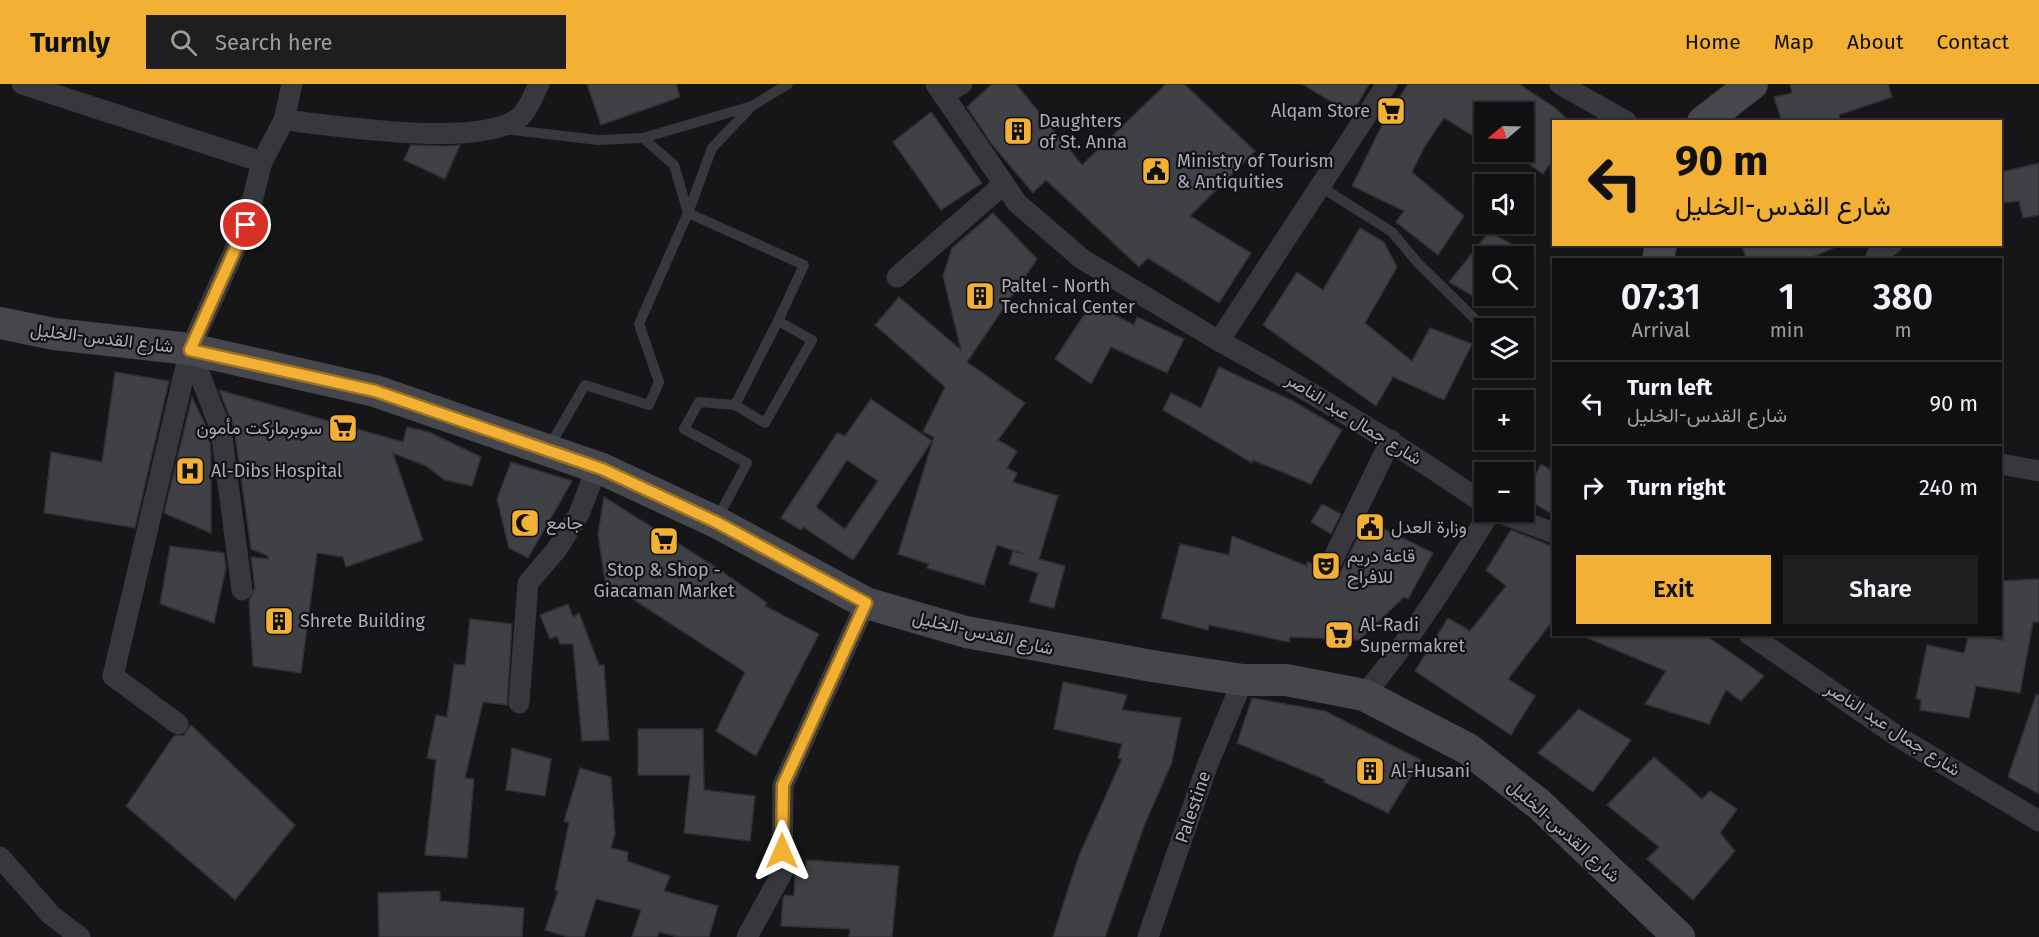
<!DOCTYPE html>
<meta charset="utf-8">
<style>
body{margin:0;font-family:"Fira Sans",Vazirmatn,sans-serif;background:#1e1e20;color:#f1f3f6;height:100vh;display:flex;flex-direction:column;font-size:22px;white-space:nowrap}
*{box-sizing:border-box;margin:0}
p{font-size:20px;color:#9c9d9f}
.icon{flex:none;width:33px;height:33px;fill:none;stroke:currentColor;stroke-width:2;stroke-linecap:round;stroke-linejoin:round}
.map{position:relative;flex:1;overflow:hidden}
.details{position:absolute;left:1552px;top:174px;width:450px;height:378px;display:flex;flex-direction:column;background:#101012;border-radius:0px;box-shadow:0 2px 4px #0004,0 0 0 2px #303032}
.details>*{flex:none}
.top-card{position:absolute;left:1552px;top:36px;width:450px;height:126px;border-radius:0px;box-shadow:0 2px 4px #0004,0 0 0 2px #303032;background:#f2b134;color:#111;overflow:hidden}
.needle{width:39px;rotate:251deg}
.controls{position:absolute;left:1474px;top:18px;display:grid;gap:12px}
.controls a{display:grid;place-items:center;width:60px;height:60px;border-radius:0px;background:#101012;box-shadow:0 2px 4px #0004,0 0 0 2px #303032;font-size:30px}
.pin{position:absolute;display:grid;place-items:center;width:51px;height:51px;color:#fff;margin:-26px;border:3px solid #fff;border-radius:50%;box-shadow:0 2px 6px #0007}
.me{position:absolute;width:66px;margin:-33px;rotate:0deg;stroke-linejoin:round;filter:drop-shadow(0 0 4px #0008)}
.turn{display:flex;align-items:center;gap:21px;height:126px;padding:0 24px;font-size:27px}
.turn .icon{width:78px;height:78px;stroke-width:2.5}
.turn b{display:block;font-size:42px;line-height:51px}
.eta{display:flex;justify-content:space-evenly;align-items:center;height:102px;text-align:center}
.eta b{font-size:36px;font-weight:600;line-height:42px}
.cta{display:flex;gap:12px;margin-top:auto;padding:12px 24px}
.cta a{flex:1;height:69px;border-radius:0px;background:#f2b134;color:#111;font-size:24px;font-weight:600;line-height:69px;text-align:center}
.cta a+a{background:#1e1e20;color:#f1f3f6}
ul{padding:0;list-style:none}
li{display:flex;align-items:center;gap:18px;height:84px;padding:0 24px;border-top:2px solid #303032}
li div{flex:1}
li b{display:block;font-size:22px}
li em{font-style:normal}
header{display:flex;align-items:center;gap:36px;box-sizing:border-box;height:84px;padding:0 30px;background:#f2b134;color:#111}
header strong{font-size:28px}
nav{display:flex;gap:33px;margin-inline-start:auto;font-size:21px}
.search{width:420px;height:54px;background:#1e1e20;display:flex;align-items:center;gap:15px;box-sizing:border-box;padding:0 21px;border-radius:0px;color:#9c9d9f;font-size:22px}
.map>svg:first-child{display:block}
</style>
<header>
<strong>Turnly</strong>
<div class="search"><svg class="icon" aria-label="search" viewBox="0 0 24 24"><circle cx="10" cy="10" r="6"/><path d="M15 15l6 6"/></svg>Search here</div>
<nav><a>Home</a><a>Map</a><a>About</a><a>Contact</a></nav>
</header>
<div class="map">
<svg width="2039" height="853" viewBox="0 0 2039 853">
<rect width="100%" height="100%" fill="#161618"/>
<g fill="#404145" stroke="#303034" stroke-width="1.5" fill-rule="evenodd">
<polygon points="587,0 676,0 680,13 601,41"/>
<polygon points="992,0 1016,0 1082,81 1166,0 1184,0 1255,67 1190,132 1251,169 1219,219 1148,174 1139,183 1046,96 1033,109 991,59 967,23"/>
<polygon points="1302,0 1369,0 1352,30"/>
<polygon points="1408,0 1519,0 1554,23 1570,38 1554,38 1554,74 1543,90 1524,76 1524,28 1485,28 1485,59 1444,34 1425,62 1412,88 1464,132 1438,171 1396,138 1404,127 1352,102 1384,37"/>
<polygon points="1790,0 1888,0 1892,13 1839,31 1840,38 1782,38 1774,13 1792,9"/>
<polygon points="931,28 982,99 941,126 893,58"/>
<polygon points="411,61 444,62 460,61 445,95 404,76"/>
<polygon points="2039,79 2039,131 2023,134 2019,117 2001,119 2001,88"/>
<polygon points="993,129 1037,175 967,278 1025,319 998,356 1017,367 1007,384 1017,389 1013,398 1058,412 1039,475 1065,482 1054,524 1029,518 1038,489 1009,480 1013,467 1024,470 997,461 984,501 927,484 929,480 898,470 934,353 923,348 945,303 875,241 899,213 961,266 943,192 952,164"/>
<polygon points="1360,144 1384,158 1397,183 1365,239 1412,277 1430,244 1472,260 1444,316 1393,293 1376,322 1263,241 1297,188 1323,206"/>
<polygon points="1489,148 1534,172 1485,172 1485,219 1449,198"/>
<polygon points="1741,160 1841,160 1841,161 1805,176 1747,176"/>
<polygon points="1092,219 1134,241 1137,233 1184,255 1167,289 1111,263 1091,300 1055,275"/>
<polygon points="1219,283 1293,317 1342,346 1311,400 1253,376 1252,379 1163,326 1171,309 1201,324"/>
<polygon points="115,288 169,297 135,444 44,429 51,368 102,378"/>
<polygon points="219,306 403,358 407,343 429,348 481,373 472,402 445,396 426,382 393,369 423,456 346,483 343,473 317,469 301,589 253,582 249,517 255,504 251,473 268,475 268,472 251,465 234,344"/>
<polygon points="192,313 209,349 211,370 211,449 164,429"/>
<path d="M871,315L932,357L853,476L803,443L801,446L781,434L837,349L845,352ZM847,376L878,397L845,445L816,423Z"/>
<polygon points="511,378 572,397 528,474 509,464 497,415"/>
<polygon points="1541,380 1554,388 1554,431 1524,414"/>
<polygon points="604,413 714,482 767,519 765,522 819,550 756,672 716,647 745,588 605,497 598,450"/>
<polygon points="1322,420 1341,430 1331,450 1311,438"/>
<polygon points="1366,436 1433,469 1408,515 1404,513 1359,556 1290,553 1289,558 1209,541 1208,546 1161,534 1180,460 1229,471 1232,452 1307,482 1307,478 1317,481 1324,492 1331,494 1341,487"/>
<polygon points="1511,446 1554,463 1554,535 1508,595 1535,612 1511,651 1415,587 1448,534 1470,547 1506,502 1486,486"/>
<polygon points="170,462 224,469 226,484 214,539 160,520"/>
<polygon points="2039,495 2039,538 2033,538 2020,609 1976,602 1969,634 1920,626 1921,616 1916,614 1927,561 1964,569 1969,550 2003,556 2001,497"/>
<polygon points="568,520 573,533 579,529 599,581 604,581 609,656 582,657 573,560 560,560 557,552 550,555 540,531"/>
<polygon points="470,535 512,540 507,621 483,618 465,694 474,695 467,774 425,771 436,676 427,674 436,631 447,633 454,580 465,581"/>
<polygon points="1578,550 1704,550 1764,592 1741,617 1726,606 1709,640 1645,620 1666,587"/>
<polygon points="1063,598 1127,611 1122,626 1181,634 1172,678 1144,742 1105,853 1053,853 1078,774 1122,675 1118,674 1122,660 1054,645"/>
<polygon points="2036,611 2039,611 2039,710 2008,693"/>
<polygon points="1252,614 1325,627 1421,676 1388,729 1324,698 1324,695 1237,659"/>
<polygon points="1579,625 1631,656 1593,708 1538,669"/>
<polygon points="191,641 295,741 235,816 126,722 174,652 184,651"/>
<polygon points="638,645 703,645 704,706 755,712 750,757 684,749 690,691 638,691"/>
<polygon points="512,664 551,675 545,712 506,706"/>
<polygon points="1654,673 1702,715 1710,707 1737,725 1720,749 1735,767 1693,816 1647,775 1659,763 1607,721"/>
<polygon points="580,684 611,693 615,750 611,764 628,768 627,777 670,792 664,807 718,822 709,853 678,853 659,848 657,853 632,853 641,826 596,815 584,853 568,853 545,846 558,807 555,806 569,739 564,737"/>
<polygon points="806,776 899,782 892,853 849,853 850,845 781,842 783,814 785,811 794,812 795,790 805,791"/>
<polygon points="440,807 440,817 524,824 522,853 379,853 378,809"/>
</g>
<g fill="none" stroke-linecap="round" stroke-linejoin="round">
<g stroke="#37383d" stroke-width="10">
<polyline points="503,45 598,56 643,54 752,22"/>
<polyline points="643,54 674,81 688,129"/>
<polyline points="1321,103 1392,148 1417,178 1480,240"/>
<polyline points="688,129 712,64 752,22 788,0"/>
<polyline points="549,363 585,301 649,321 659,298 639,240 688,129 804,181 778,237 735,321"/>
<polyline points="717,435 747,379 684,345 699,318 735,321 765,339 812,256 778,237"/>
</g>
<g stroke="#37383d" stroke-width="21">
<polyline points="22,0 262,78"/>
<polyline points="936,0 1017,119 1082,175 1219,257"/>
<path d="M1387,0L1219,257C1311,307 1399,361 1485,420"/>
<polyline points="1560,0 1627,38"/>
<polyline points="943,11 962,0"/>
<path d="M284,36C333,41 485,66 521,32C529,24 534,10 539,0"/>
<polyline points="1875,176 1878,169 1892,160"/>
<polyline points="897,193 1004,100"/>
<polyline points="190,265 221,346 242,506"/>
<polyline points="2001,380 2039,387"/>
<polyline points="1498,428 1554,449"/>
<polyline points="1330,481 1391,356"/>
<polyline points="1749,550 1897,652 2039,737"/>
<path d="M1364,611C1412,554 1451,492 1490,428"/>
<polyline points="519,619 528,499 557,465 579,430 597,383"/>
<polyline points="178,640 113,592 190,265 246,141 262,78 284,36 292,0"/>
<polyline points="0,773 51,831 80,853"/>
<polyline points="747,853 782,789 783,701 866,519"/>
<polyline points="1148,853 1207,682 1243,596"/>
</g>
<g stroke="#45474d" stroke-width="32">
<polyline points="1703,38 1752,0"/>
<polyline points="1658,176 1661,160"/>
<polyline points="0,239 54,250 190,265 375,307 602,385 716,438 866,519 966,548 1152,582 1243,596 1286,596 1364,611 1468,665 1540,721 1679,853"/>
</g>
</g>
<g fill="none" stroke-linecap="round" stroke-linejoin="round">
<g stroke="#9d7322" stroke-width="15">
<polyline id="route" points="246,141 190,266 375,307 602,385 716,438 866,519 783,701 782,767"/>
</g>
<use href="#route" stroke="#f2b134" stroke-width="10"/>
</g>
<defs>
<g id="supermarket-square" transform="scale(1.5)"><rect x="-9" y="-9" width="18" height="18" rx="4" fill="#f2b134" stroke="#111113"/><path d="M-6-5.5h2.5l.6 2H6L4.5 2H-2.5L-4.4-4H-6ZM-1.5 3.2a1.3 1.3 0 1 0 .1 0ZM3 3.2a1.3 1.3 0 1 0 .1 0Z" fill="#111"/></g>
<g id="building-square" transform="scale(1.5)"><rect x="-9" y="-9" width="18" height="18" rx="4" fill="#f2b134" stroke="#111113"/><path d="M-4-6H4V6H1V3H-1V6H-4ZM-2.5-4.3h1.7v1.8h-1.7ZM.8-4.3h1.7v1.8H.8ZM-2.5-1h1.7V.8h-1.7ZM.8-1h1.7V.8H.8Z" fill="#111"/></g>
<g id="civic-square" transform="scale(1.5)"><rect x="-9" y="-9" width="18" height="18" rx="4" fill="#f2b134" stroke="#111113"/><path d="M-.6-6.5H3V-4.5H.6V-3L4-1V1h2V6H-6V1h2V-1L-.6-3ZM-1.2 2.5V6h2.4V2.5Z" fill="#111"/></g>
<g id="hospital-square" transform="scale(1.5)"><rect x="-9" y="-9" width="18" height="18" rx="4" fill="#f2b134" stroke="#111113"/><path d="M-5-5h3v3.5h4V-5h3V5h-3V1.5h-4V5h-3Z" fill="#111"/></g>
<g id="mosque-square" transform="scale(1.5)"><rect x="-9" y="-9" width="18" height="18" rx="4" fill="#f2b134" stroke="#111113"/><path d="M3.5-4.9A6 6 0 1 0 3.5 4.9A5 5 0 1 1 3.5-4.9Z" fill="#111"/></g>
<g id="theatre-square" transform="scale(1.5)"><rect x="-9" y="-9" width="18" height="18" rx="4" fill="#f2b134" stroke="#111113"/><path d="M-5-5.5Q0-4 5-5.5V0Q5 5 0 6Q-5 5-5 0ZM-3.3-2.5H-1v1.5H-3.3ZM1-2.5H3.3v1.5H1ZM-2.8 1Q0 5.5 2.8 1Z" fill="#111"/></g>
</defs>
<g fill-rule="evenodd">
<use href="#supermarket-square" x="1391" y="27"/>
<use href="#building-square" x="1018" y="47"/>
<use href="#civic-square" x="1156" y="87"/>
<use href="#building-square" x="980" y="212"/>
<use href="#supermarket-square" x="343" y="344"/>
<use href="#hospital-square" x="190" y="387"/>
<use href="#mosque-square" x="525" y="439"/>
<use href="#civic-square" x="1370" y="443"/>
<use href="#supermarket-square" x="664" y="457"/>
<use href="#theatre-square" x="1326" y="482"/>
<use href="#building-square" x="279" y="537"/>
<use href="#supermarket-square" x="1339" y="551"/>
<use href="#building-square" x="1370" y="687"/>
</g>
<g text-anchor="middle" stroke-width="4.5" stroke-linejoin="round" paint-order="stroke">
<g font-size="18" fill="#a8adb8" stroke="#111113" text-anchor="start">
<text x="1370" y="33" text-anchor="end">Alqam Store</text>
<text x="1039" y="43">Daughters<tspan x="1039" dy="21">of St. Anna</tspan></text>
<text x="1177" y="83">Ministry of Tourism<tspan x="1177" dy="21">&amp; Antiquities</tspan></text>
<text x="1001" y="208">Paltel - North<tspan x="1001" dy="21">Technical Center</tspan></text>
<text x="322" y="350" text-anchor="end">سوبرماركت مأمون</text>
<text x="211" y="393">Al-Dibs Hospital</text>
<text x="546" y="445">جامع</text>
<text x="1391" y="449">وزارة العدل</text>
<text x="1347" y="478">قاعة دريم<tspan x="1347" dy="21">للافراح</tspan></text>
<text x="664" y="492" text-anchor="middle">Stop &amp; Shop -<tspan x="664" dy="21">Giacaman Market</tspan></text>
<text x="300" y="543">Shrete Building</text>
<text x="1360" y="547">Al-Radi<tspan x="1360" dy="21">Supermakret</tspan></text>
<text x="1391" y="693">Al-Husani</text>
</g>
<g font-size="18" fill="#a8adb8" stroke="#111113">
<text transform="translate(102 254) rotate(7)" y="6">شارع القدس-الخليل</text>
<text transform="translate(1354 335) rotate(32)" y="6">شارع جمال عبد الناصر</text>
<text transform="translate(983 549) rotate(13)" y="6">شارع القدس-الخليل</text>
<text transform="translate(1893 645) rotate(33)" y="6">شارع جمال عبد الناصر</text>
<text transform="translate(1193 723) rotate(-71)" y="6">Palestine</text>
<text transform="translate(1564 747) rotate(42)" y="6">شارع القدس-الخليل</text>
</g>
</g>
</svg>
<div class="controls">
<a><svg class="needle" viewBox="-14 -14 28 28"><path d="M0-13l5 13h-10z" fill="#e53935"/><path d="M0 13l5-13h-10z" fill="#9c9d9f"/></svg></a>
<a><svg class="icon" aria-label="sound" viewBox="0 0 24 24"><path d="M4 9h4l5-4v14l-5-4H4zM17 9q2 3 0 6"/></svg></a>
<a><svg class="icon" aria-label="search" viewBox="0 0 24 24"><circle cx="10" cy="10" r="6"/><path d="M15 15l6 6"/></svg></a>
<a><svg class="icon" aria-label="layers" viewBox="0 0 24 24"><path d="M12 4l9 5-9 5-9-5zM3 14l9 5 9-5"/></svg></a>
<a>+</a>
<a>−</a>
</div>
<div class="pin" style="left:246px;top:141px;background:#d93025"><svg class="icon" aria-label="arrive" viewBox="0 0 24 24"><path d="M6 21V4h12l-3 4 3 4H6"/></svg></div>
<svg class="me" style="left:782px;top:767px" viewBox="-20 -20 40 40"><path d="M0-17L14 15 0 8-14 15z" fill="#f2b134" stroke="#fff" stroke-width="4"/></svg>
<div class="top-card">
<div class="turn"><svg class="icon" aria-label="left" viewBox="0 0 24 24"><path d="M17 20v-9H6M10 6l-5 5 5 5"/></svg><div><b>90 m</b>شارع القدس-الخليل</div></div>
</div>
<section class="details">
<div class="eta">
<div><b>07:31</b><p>Arrival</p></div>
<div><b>1</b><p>min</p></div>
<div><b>380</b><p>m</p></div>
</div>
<ul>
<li><svg class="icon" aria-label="left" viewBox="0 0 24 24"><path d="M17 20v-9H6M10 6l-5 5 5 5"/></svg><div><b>Turn left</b><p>شارع القدس-الخليل</p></div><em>90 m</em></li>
<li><svg class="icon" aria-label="right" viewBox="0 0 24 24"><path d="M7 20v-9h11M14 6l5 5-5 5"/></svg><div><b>Turn right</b></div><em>240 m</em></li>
</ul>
<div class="cta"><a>Exit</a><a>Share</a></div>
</section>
</div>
